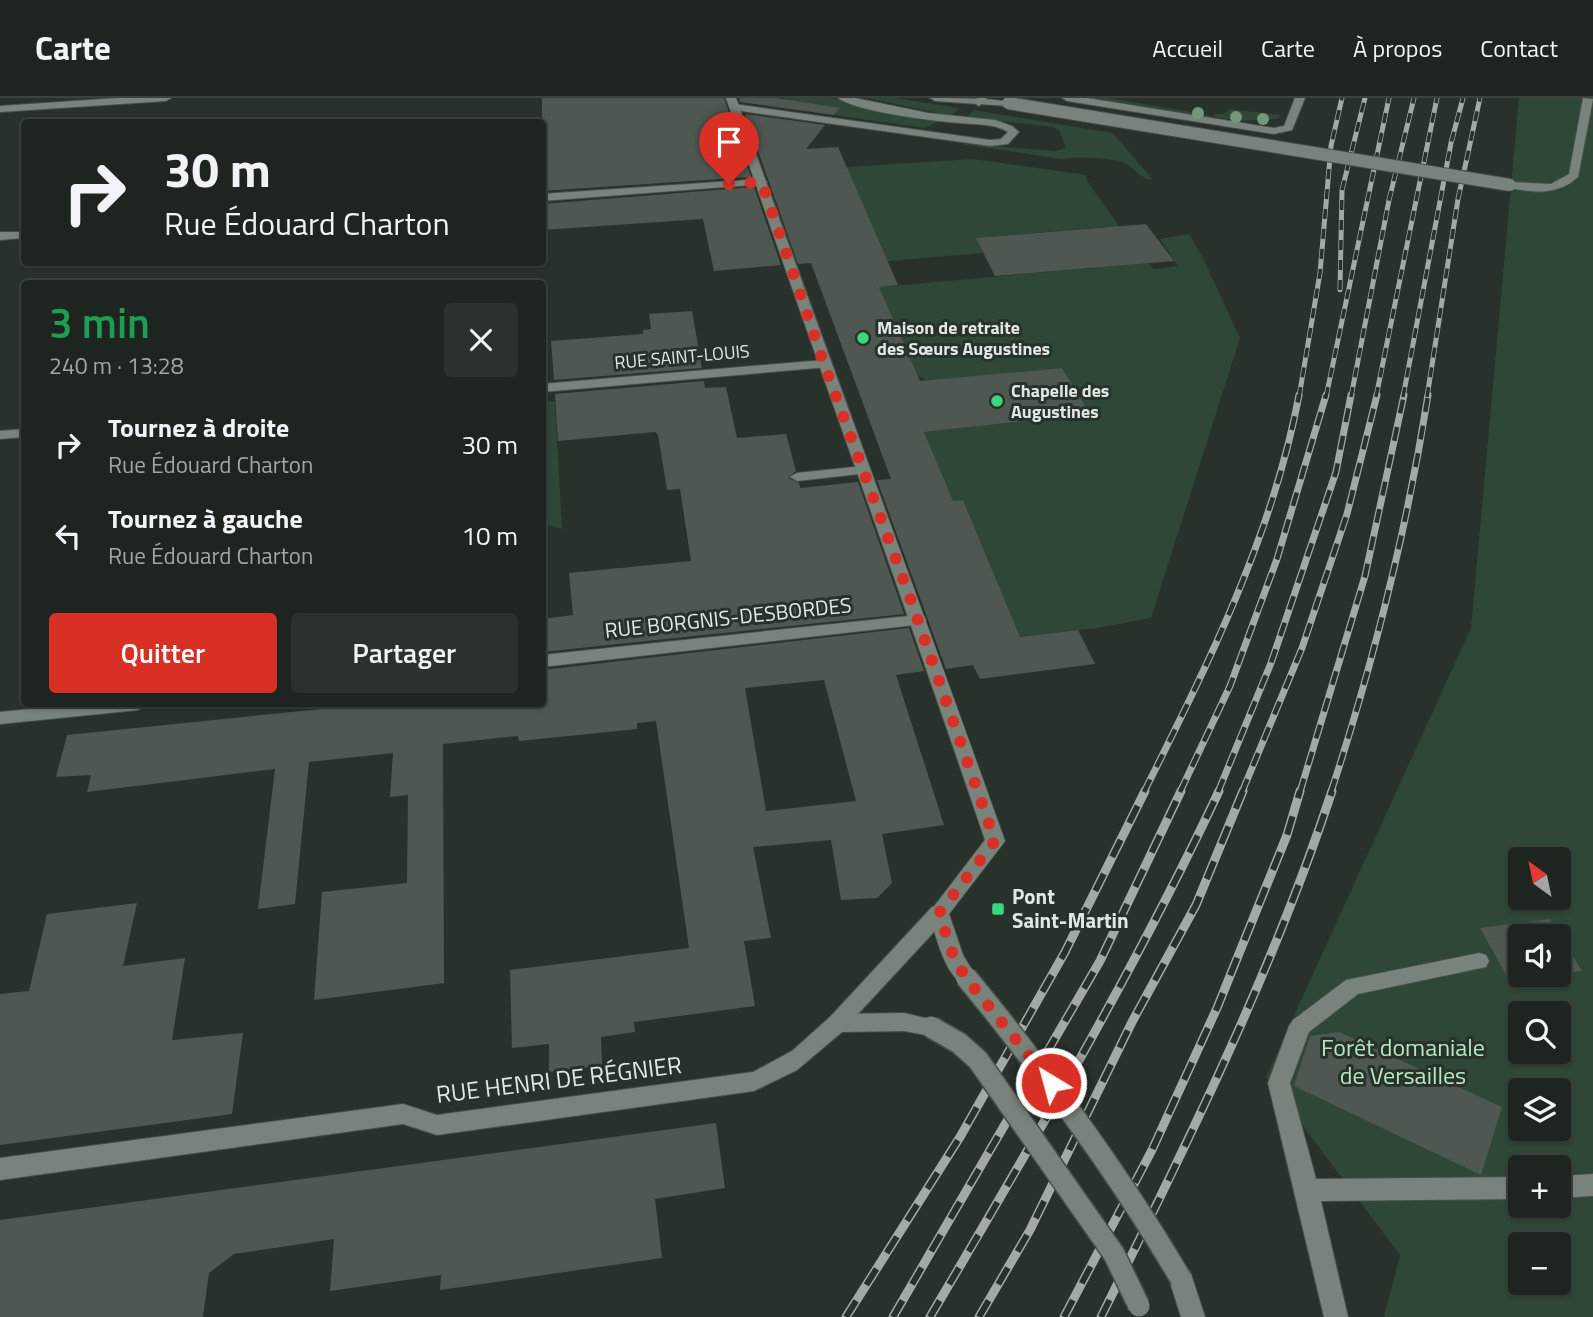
<!DOCTYPE html>
<html lang="fr">
<meta charset="utf-8">
<style>
body{margin:0;font-family:"Titillium Web",sans-serif;background:#2b312d;color:#f1f3f6;height:100vh;display:flex;flex-direction:column;font-size:26px;white-space:nowrap}
*{box-sizing:border-box;margin:0}
p{font-size:23px;color:#a1a5a5}
.icon{flex:none;width:38px;height:38px;fill:none;stroke:currentColor;stroke-width:2;stroke-linecap:round;stroke-linejoin:round}
.map{position:relative;flex:1;overflow:hidden}
.details{position:absolute;left:21px;top:182px;width:525px;height:427px;display:flex;flex-direction:column;background:#1e2520;border-radius:7px;box-shadow:0 2px 5px #0004,0 0 0 2px #3c423e}
.details>*{flex:none}
.guide{position:absolute;left:21px;top:21px;width:525px;height:147px;border-radius:7px;box-shadow:0 2px 5px #0004,0 0 0 2px #3c423e;background:#1e2520;color:#f1f3f6;overflow:hidden}
.needle{width:46px;rotate:327deg}
.tools{position:absolute;left:1508px;top:749px;display:grid;gap:14px}
.tools a{display:grid;place-items:center;width:63px;height:63px;border-radius:7px;background:#1e2520;box-shadow:0 2px 5px #0004,0 0 0 2px #3c423e;font-size:35px}
.pin{position:absolute;display:grid;place-items:center;width:60px;height:60px;color:#fff;margin:-72px -30px;border-radius:50% 50% 50% 0;rotate:-45deg;box-shadow:0 0 7px #0007}
.pin .icon{rotate:45deg}
.me{position:absolute;width:77px;margin:-38px;rotate:323deg;stroke-linejoin:round;filter:drop-shadow(0 0 5px #0008)}
.turn{display:flex;align-items:center;gap:24px;height:147px;padding:0 28px;font-size:32px}
.turn .icon{width:91px;height:91px;stroke-width:2.5}
.turn b{display:block;font-size:49px;line-height:60px}
.round{display:grid;place-items:center;flex:none;width:74px;height:74px;border-radius:7px;background:#2b312d}
.summary{display:flex;align-items:center;justify-content:space-between;height:119px;padding:0 28px}
h1{font-size:42px;font-weight:600;line-height:52px;color:#1e9e55}
.action{display:flex;gap:14px;margin-top:auto;padding:14px 28px}
.action a{flex:1;height:80px;border-radius:7px;background:#d93025;color:#fff;font-size:28px;font-weight:600;line-height:80px;text-align:center}
.action a+a{background:#2b312d;color:#f1f3f6}
ul{padding:0;list-style:none}
li{display:flex;align-items:center;gap:21px;height:91px;padding:0 28px}
li div{flex:1}
li b{display:block;font-size:26px}
li em{font-style:normal}
header{display:flex;align-items:center;gap:42px;box-sizing:border-box;height:98px;padding:0 35px;background:#1e2520;border-bottom:2px solid #3c423e}
header strong{font-size:33px}
nav{display:flex;gap:38px;margin-inline-start:auto;font-size:24px}
.map>svg:first-child{display:block}
</style>
<header>
<strong>Carte</strong>
<nav><a>Accueil</a><a>Carte</a><a>À propos</a><a>Contact</a></nav>
</header>
<div class="map">
<svg width="1593" height="1219" viewBox="0 0 1593 1219">
<rect width="100%" height="100%" fill="#28312a"/>
<g fill="#2f4736" fill-rule="evenodd">
<polygon points="785,0 831,0 943,22 925,30 834,17 839,10 779,7"/>
<polygon points="868,0 895,0 959,10 951,18"/>
<polygon points="1090,0 1109,0 1214,18 1214,16 1224,16 1229,11 1281,17 1278,21 1240,23"/>
<path d="M1519,0H1593V1219H1384L1400,1157L1266,979L1471,530ZM1521,761H1559V800H1521ZM1521,838H1559V877H1521ZM1521,915H1559V954H1521ZM1521,992H1559V1031H1521ZM1521,1069H1559V1108H1521ZM1521,1146H1559V1185H1521Z"/>
<path d="M974,12L1113,35L1153,82C1140,81 1135,70 1124,65C1110,59 1077,59 1061,61L954,45L1055,53L1066,50L1059,32L1053,29L967,19Z"/>
<polygon points="973,61 1087,77 1086,81 1130,144 1104,129 977,140 983,155 868,165 846,69"/>
<polygon points="1189,136 1202,158 1240,240 1151,520 1097,530 976,544 1009,514 963,402 926,406 941,375 924,334 1088,316 1061,270 929,283 917,278 879,189 1149,165 1154,171 1178,168 1160,141"/>
<polygon points="555,303 562,431 543,425 543,304"/>
</g>
<g fill="#4e5851" fill-rule="evenodd">
<polygon points="542,0 724,0 751,79 542,93"/>
<polygon points="739,0 776,0 840,10 834,17 740,4"/>
<polygon points="745,16 825,27 806,51 838,49 898,187 879,189 920,283 1062,270 1090,316 924,334 953,403 963,402 1020,539 1078,532 1095,566 980,581 973,567 946,571 877,382 891,381 811,165 798,166"/>
<polygon points="754,89 781,167 714,173 703,121 542,132 542,106"/>
<polygon points="1146,126 1174,163 995,178 976,140"/>
<polygon points="692,213 702,270 554,282 551,243 643,236 643,232 651,231 649,216"/>
<polygon points="704,283 705,290 726,289 737,340 786,336 796,373 788,380 799,385 800,390 858,384 904,516 542,554 542,521 573,517 569,475 691,463 680,391 667,392 658,337 655,334 558,343 555,296"/>
<path d="M909,530L924,573L896,577L944,727L882,736L892,785L877,800L841,802L831,742L753,749L771,840L744,843L755,908L634,924L635,934L601,939L602,968L549,974V946L512,950L510,872L689,850L656,623L637,625V631L519,643L518,638L443,646L444,885L314,902L322,794L407,785L408,697L390,699L393,655L309,664L295,806L258,811L275,671L87,694L91,677L56,679L67,637L370,606H542V572ZM824,582L856,703L766,713L745,590Z"/>
<polygon points="137,805 123,868 185,860 172,942 243,935 232,1016 0,1047 0,896 29,893 47,816"/>
<polygon points="1550,821 1582,873 1559,876 1559,838 1521,838 1521,877 1552,877 1509,882 1480,830"/>
<polygon points="1339,934 1502,1009 1481,1077 1294,988 1310,938"/>
<polygon points="716,1025 725,1090 655,1101 662,1160 440,1192 441,1177 330,1193 334,1141 234,1156 209,1175 203,1219 0,1219 0,1122"/>
</g>
<g fill="none" stroke-linecap="round" stroke-linejoin="round">
<g stroke="#474f49" stroke-width="2">
<g id="service">
<path d="M838,0H855L928,15L995,22L1012,28L1019,34L1008,46L990,48L734,12L729,9L734,6L990,42L1001,41L1008,34C993,25 976,27 960,25C934,23 857,14 838,0Z"/>
<path d="M930,0C949,0 998,0 1013,5L1008,8L935,3Z"/>
<polygon points="1062,0 1087,0 1274,30 1284,28 1295,0 1305,0 1292,32 1274,36 1067,3"/>
<path d="M1583,0L1593,1L1578,79C1557,98 1532,95 1506,89V85L1510,84L1551,86L1569,76Z"/>
<polygon points="863,368 868,369 870,372 868,375 797,383 790,379 797,375"/>
<polygon points="1479,855 1486,857 1489,863 1486,869 1358,896 1309,934 1290,985 1316,1081 1521,1079 1521,1101 1321,1103 1348,1219 1324,1219 1268,985 1289,928 1293,922 1346,882"/>
<polygon points="1593,1076 1593,1098 1559,1100 1559,1078"/>
</g>
</g>
<g stroke="#474f49" stroke-width="2">
<polygon id="pedestrian" points="977,0 987,0 979,8 974,5"/>
</g>
<g stroke="#474f49" stroke-width="2">
<g id="minor">
<polygon points="118,0 171,0 166,3 0,14 0,8"/>
<polygon points="761,81 767,84 765,86 542,103 542,96"/>
<polygon points="0,134 24,134 24,140 0,142"/>
<polygon points="824,262 829,263 829,269 542,294 542,286"/>
<polygon points="24,331 24,339 0,341 0,333"/>
<polygon points="918,517 924,518 926,522 924,526 542,569 542,557"/>
<polygon points="82,606 147,606 138,612 0,626 0,614"/>
<polygon points="939,807 946,809 949,815 946,821 844,931 837,934 830,931 826,925 830,919 932,809"/>
</g>
</g>
<g stroke="#474f49" stroke-width="2">
<g id="tertiary">
<path d="M726,0H736C824,248 917,495 1005,743L949,816L963,857L976,879L973,885C948,894 935,834 929,815L985,742C901,494 811,248 726,0Z"/>
<polygon points="904,915 938,923 942,929 938,935 931,938 904,933 842,934 797,972 754,993 437,1037 403,1026 0,1082 0,1060 403,1006 437,1017 753,974 792,953 830,919 837,916"/>
<polygon points="1181,1169 1190,1173 1205,1219 1181,1219 1169,1181 1172,1173"/>
</g>
</g>
<use href="#service" fill="#78837b" fill-rule="evenodd"/>
<use href="#pedestrian" fill="#78837b" fill-rule="evenodd"/>
<use href="#minor" fill="#78837b" fill-rule="evenodd"/>
<use href="#tertiary" fill="#78837b" fill-rule="evenodd"/>
<g stroke="#a3aaa5" stroke-width="5">
<g id="rail-far2">
<polyline points="1340,192 1342,92 1365,0"/>
<polyline points="1299,299 1320,175 1331,48 1342,0"/>
<polyline points="1326,299 1389,0"/>
<polyline points="1351,299 1389,102 1414,0"/>
<polyline points="1376,299 1437,0"/>
<polyline points="1403,299 1451,45 1463,0"/>
<polyline points="1427,299 1458,101 1480,0"/>
</g>
</g>
<g stroke="#a3aaa5" stroke-width="7">
<g id="rail-far1">
<path d="M1144,694C1207,568 1273,437 1299,297"/>
<polyline points="1180,694 1230,588 1277,461 1326,297"/>
<polyline points="1218,694 1271,565 1336,374 1351,297"/>
<polyline points="1242,694 1302,550 1347,416 1377,297"/>
<polyline points="1300,694 1365,478 1404,297"/>
<path d="M1331,694C1373,566 1407,431 1428,297"/>
</g>
</g>
<g stroke="#a3aaa5" stroke-width="9">
<g id="rail">
<polyline points="846,1219 960,1039 1065,854 1145,693"/>
<polyline points="893,1219 1100,863 1181,693"/>
<path d="M930,1219C1032,1046 1134,874 1219,693"/>
<polyline points="979,1219 1030,1132 1132,924 1196,807 1243,693"/>
<polyline points="1064,1219 1152,1052 1217,910 1287,737 1300,693"/>
<path d="M1101,1219C1186,1048 1272,875 1332,693"/>
</g>
</g>
<use href="#rail-far2" stroke="#28312a" stroke-width="3.5" stroke-dasharray="10" stroke-linecap="butt"/>
<use href="#rail-far1" stroke="#28312a" stroke-width="4.5" stroke-dasharray="14" stroke-linecap="butt"/>
<use href="#rail" stroke="#28312a" stroke-width="6" stroke-dasharray="19" stroke-linecap="butt"/>
<g stroke="#474f49" stroke-width="14" stroke-linecap="butt">
<polyline id="service-bridge" points="1008,5 1510,87"/>
</g>
<g stroke="#474f49" stroke-width="24" stroke-linecap="butt">
<g id="tertiary-bridge">
<path d="M966,879C1045,975 1118,1074 1181,1181"/>
<polyline points="931,929 959,945 978,962 1114,1156 1139,1208"/>
</g>
</g>
<use href="#service-bridge" stroke="#78837b" stroke-width="12"/>
<use href="#tertiary-bridge" stroke="#78837b" stroke-width="21"/>
</g>
<g fill="#74967d">
<circle cx="1198" cy="15" r="6"/>
<circle cx="1236" cy="19" r="6"/>
<circle cx="1263" cy="21" r="6"/>
</g>
<g fill="none" stroke-linecap="round" stroke-linejoin="round">
<polyline stroke="#d93025" stroke-width="12" stroke-dasharray="0 21.6" points="729,86 761,84 766,96 824,266 909,497 995,743 939,815 954,860 966,880 1051,985"/>
</g>
<g fill="#3bd77f" stroke="#28312a" stroke-width="2.5">
<circle cx="863" cy="240" r="7"/>
<circle cx="997" cy="303" r="7"/>
<rect x="991" y="804" width="14" height="14" rx="3.5"/>
</g>
<g text-anchor="middle" stroke-width="6" stroke-linejoin="round" paint-order="stroke">
<g font-size="18" font-weight="bold" fill="#e1e7e2" stroke="#28312a" text-anchor="start">
<text x="877" y="236">Maison de retraite<tspan x="877" dy="21">des Sœurs Augustines</tspan></text>
<text x="1011" y="299">Chapelle des<tspan x="1011" dy="21">Augustines</tspan></text>
</g>
<g font-size="18" fill="#e1e7e2" stroke="#28312a">
<text transform="translate(682 259) rotate(-5)" y="6">RUE SAINT-LOUIS</text>
</g>
<g font-size="21" fill="#e1e7e2" stroke="#28312a">
<text transform="translate(728 520) rotate(-6)" y="7">RUE BORGNIS-DESBORDES</text>
</g>
<g font-size="21" font-weight="bold" fill="#e1e7e2" stroke="#28312a" text-anchor="start">
<text x="1012" y="806">Pont<tspan x="1012" dy="24">Saint-Martin</tspan></text>
</g>
<g font-size="24" fill="#b2e9c1" stroke="#28312a">
<text x="1403" y="958">Forêt domaniale<tspan x="1403" dy="28">de Versailles</tspan></text>
</g>
<g font-size="24" fill="#e1e7e2" stroke="#28312a">
<text transform="translate(559 982) rotate(-7)" y="8">RUE HENRI DE RÉGNIER</text>
</g>
</g>
</svg>
<div class="tools">
<a><svg class="needle" viewBox="-14 -14 28 28"><path d="M0-13l5 13h-10z" fill="#e53935"/><path d="M0 13l5-13h-10z" fill="#a1a5a5"/></svg></a>
<a><svg class="icon" aria-label="sound" viewBox="0 0 24 24"><path d="M4 9h4l5-4v14l-5-4H4zM17 9q2 3 0 6"/></svg></a>
<a><svg class="icon" aria-label="search" viewBox="0 0 24 24"><circle cx="10" cy="10" r="6"/><path d="M15 15l6 6"/></svg></a>
<a><svg class="icon" aria-label="layers" viewBox="0 0 24 24"><path d="M12 4l9 5-9 5-9-5zM3 14l9 5 9-5"/></svg></a>
<a>+</a>
<a>−</a>
</div>
<div class="pin" style="left:729px;top:86px;background:#d93025"><svg class="icon" aria-label="arrive" viewBox="0 0 24 24"><path d="M6 21V4h12l-3 4 3 4H6"/></svg></div>
<svg class="me" style="left:1051px;top:985px" viewBox="-20 -20 40 40"><circle r="17" fill="#d93025" stroke="#fff" stroke-width="3"/><path d="M0-11L8 9 0 5-8 9z" fill="#fff"/></svg>
<div class="guide">
<div class="turn"><svg class="icon" aria-label="right" viewBox="0 0 24 24"><path d="M7 20v-9h11M14 6l5 5-5 5"/></svg><div><b>30 m</b>Rue Édouard Charton</div></div>
</div>
<section class="details">
<div class="summary"><div><h1>3 min</h1><p>240 m · 13:28</p></div><a class="round"><svg class="icon" aria-label="close" viewBox="0 0 24 24"><path d="M6 6l12 12M18 6L6 18"/></svg></a></div>
<ul>
<li><svg class="icon" aria-label="right" viewBox="0 0 24 24"><path d="M7 20v-9h11M14 6l5 5-5 5"/></svg><div><b>Tournez à droite</b><p>Rue Édouard Charton</p></div><em>30 m</em></li>
<li><svg class="icon" aria-label="left" viewBox="0 0 24 24"><path d="M17 20v-9H6M10 6l-5 5 5 5"/></svg><div><b>Tournez à gauche</b><p>Rue Édouard Charton</p></div><em>10 m</em></li>
</ul>
<div class="action"><a>Quitter</a><a>Partager</a></div>
</section>
</div>
